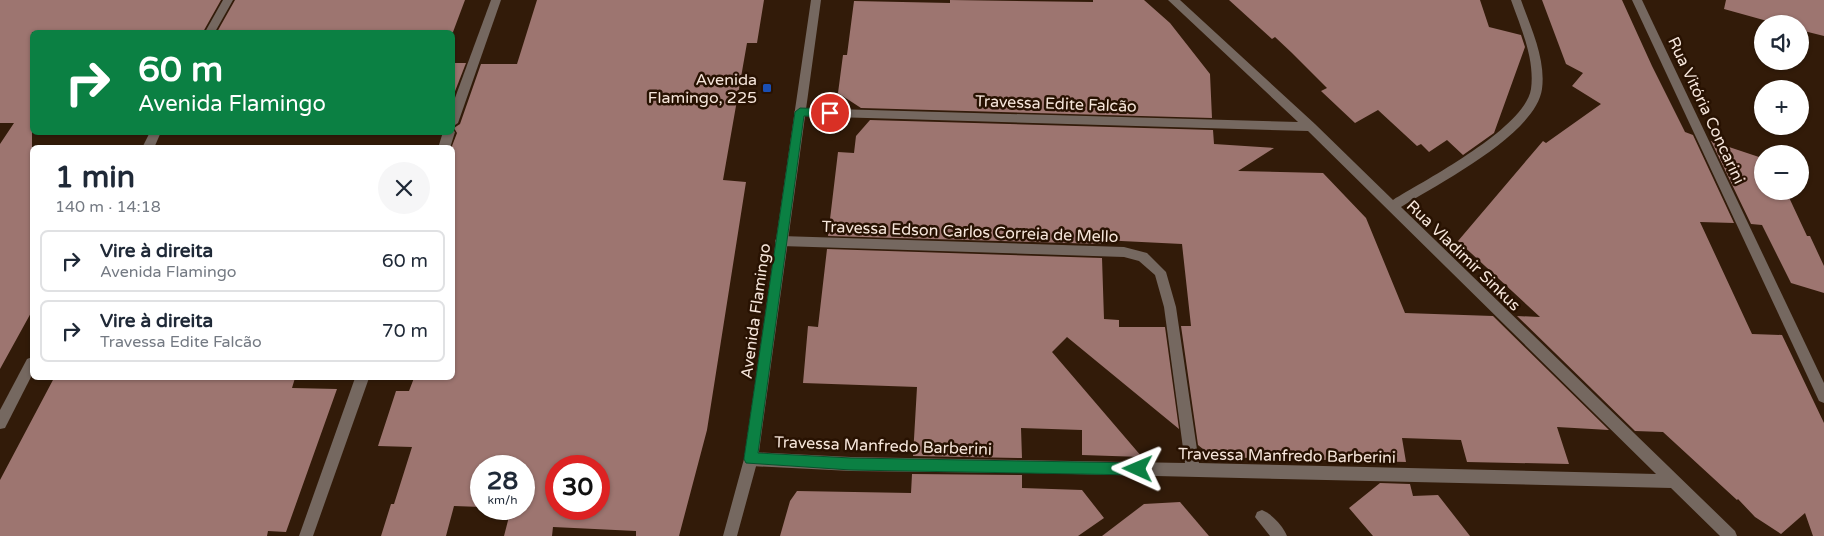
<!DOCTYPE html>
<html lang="pt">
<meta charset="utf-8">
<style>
body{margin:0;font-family:"Varela Round",sans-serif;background:#f6f6f7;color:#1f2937;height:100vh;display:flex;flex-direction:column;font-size:19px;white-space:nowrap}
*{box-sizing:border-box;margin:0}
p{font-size:16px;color:#747a83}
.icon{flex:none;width:28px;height:28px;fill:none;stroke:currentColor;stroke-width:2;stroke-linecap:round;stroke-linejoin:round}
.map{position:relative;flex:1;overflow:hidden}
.sheet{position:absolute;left:30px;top:145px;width:425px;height:235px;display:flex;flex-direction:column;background:#fff;border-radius:8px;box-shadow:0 1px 4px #0004}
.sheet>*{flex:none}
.banner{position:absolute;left:30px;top:30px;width:425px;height:105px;border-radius:8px;box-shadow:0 1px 4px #0004;background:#0b8043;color:#fff;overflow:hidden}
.fabs{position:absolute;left:1754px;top:15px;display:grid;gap:10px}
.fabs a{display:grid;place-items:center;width:55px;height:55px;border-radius:50%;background:#fff;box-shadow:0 1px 4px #0004;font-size:25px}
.speed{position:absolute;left:470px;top:455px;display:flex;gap:10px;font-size:25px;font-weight:700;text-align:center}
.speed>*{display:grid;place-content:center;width:65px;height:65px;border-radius:50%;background:#fff;box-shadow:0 1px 4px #0004;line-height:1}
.speed small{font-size:12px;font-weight:400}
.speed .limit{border:8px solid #d22;background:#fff;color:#111}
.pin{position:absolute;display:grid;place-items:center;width:42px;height:42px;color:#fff;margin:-21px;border:2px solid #fff;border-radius:50%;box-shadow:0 1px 5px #0007}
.me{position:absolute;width:55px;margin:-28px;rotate:271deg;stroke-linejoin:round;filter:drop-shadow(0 0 4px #0008)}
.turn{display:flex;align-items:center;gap:18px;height:105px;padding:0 25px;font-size:22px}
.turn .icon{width:65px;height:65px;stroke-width:2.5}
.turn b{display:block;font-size:35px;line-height:42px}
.round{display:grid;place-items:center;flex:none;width:52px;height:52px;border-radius:26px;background:#f6f6f7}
.summary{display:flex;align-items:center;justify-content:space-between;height:85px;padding:0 25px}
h1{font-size:30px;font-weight:700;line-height:38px}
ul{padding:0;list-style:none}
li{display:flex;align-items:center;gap:15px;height:62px;margin:0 10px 8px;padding:0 15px;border:2px solid #e0e1e3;border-radius:8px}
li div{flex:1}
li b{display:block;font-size:19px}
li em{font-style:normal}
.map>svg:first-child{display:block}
</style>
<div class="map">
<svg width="1824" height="536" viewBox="0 0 1824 536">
<rect width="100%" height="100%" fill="#321b09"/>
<g fill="#9d7570" fill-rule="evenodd">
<polygon points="0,0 221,0 203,32 32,32 32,311 0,369 0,144 14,123 0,123"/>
<polygon points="235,0 465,0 453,32 217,32"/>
<path d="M537,0H764L757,43H747L723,180L746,182L707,430L679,536H636V531L553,527L552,536H504L511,509H524V466H481V507L454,506L446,536H381L391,504H394L412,447L378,446L396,391H409L414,378H452V146L457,133L454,128L460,124L481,64H517ZM556,466H599V509H556Z"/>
<polygon points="950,0 1093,2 1093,0 1144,0 1170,23 1210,74 1212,118 861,108 838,93 843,55 847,55 854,1 950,3"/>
<polygon points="1229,0 1480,0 1489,27 1521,35 1525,47 1494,133 1463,155 1447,140 1429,152 1421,144 1417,146 1378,110 1355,123 1321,91 1327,88 1292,53 1275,37 1272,39"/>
<polygon points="1542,0 1622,0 1652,66 1685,132 1693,135 1734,223 1700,222 1752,334 1782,335 1824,423 1824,536 1813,536 1805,513 1781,534 1755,517 1738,499 1737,500 1663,432 1635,431 1517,316 1540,317 1458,241 1543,141 1546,143 1601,104 1572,86 1583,73 1566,64"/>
<polygon points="1726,0 1824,0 1824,36 1800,30 1800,24 1778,24 1724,9"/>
<polygon points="452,63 466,63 452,99"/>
<polygon points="870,120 1213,130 1214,144 1274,148 1238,171 1323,173 1366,218 1405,313 1493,316 1609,430 1557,427 1569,464 1467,462 1461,440 1402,438 1406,462 1213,457 1198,445 1181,326 1191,326 1182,244 1101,240 1102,244 828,236 838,152 854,153 856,136"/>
<polygon points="1711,141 1762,158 1762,191 1786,191 1807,236 1810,236 1824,266 1824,293 1791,283 1762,225 1751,224"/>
<polygon points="827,249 1102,258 1104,319 1119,320 1119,327 1165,327 1179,429 1067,337 1052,352 1142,457 1082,455 1082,430 1021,428 1022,458 913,456 917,387 803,383 808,326 818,327"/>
<polygon points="54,378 295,378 292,388 337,389 286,532 268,531 267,536 0,536 0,480"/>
<polygon points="912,474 1022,475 1022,488 1082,490 1104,518 1078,536 780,536 790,501 797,491 911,493"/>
<polygon points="1380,483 1410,484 1413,496 1438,495 1470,536 1373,536 1349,508"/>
<polygon points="1180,502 1209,536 1102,536 1144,504"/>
</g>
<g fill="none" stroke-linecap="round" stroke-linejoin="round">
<g fill="#756860" fill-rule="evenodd">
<polygon points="223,0 233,0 215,32 205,32"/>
<polygon points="491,0 501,0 458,123 452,127 452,106"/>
<path d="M1168,0H1180L1315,124L1393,200C1427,179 1525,128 1531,89C1535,59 1521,28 1511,0H1521C1531,28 1546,59 1542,89C1536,134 1438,184 1401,207L1735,531L1737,536H1720L1671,488L1029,473L851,471L751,466L746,464L744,459L746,454L751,452L851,457L1185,463L1164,307L1155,275L1139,261L1124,257L781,246L777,245L775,241L777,237L781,236L1124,247L1147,253L1166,272L1176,307L1199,463L1656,474L1308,131L800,116L794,112L800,108L1298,122Z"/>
<polygon points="1632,0 1642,0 1824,383 1824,403 1819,401"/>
<polygon points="452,129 455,132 450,148 438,148 443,132 452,132"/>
<polygon points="150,132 161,132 154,148 142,148"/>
<polygon points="32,357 32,375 5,428 0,429 0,410 27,359"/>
<polygon points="355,378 369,378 313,536 299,536"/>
<path d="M1262,510C1272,514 1283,526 1287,536H1270L1255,517L1257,512Z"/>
</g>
<polygon fill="#756860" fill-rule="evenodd" points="811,0 821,0 758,459 737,536 723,536 744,459"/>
</g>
<polygon fill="#0b8043" stroke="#07532c" points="800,108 830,109 835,113 830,117 804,116 758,453 851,458 1138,463 1142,465 1144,469 1142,473 1138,475 851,470 746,463 744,459 795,112"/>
<rect fill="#1a4fb4" stroke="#281202" stroke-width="2" x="762" y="83" width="10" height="10" rx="2.5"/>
<g text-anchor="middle" stroke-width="5" stroke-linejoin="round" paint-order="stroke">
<g font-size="16" fill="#f6e6db" stroke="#281202" text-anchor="end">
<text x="757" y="85">Avenida<tspan x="757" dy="18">Flamingo, 225</tspan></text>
</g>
<g font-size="16" fill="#f6e6db" stroke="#281202">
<text transform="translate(1056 103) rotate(2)" y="6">Travessa Edite Falcão</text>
<text transform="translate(1707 110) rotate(65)" y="6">Rua Vitória Concarini</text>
<text transform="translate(970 231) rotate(2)" y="6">Travessa Edson Carlos Correia de Mello</text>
<text transform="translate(1464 255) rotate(44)" y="6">Rua Vladimir Sinkus</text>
<text transform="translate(755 311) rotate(-82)" y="6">Avenida Flamingo</text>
<text transform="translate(883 445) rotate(2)" y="6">Travessa Manfredo Barberini</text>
<text transform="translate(1287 455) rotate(1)" y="6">Travessa Manfredo Barberini</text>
</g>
</g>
</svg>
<div class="fabs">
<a><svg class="icon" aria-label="sound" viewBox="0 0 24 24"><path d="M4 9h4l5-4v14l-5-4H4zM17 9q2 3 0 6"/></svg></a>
<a>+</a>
<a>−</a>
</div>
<div class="speed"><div>28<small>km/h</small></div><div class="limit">30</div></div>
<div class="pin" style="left:830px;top:113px;background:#d93025"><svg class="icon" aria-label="arrive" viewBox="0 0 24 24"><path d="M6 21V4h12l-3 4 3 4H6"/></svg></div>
<svg class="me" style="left:1138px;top:469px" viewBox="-20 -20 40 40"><path d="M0-17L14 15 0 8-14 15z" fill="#0b8043" stroke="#fff" stroke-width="4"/></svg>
<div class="banner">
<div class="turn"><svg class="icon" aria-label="right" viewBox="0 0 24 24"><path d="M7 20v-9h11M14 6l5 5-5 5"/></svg><div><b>60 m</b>Avenida Flamingo</div></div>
</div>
<section class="sheet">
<div class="summary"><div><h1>1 min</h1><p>140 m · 14:18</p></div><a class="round"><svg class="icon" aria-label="close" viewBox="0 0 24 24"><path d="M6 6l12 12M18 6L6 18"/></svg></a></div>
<ul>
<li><svg class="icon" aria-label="right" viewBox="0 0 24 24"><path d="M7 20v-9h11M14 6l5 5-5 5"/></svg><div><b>Vire à direita</b><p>Avenida Flamingo</p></div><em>60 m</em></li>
<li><svg class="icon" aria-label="right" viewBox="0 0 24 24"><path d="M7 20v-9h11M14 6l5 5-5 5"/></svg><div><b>Vire à direita</b><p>Travessa Edite Falcão</p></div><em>70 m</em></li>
</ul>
</section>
</div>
